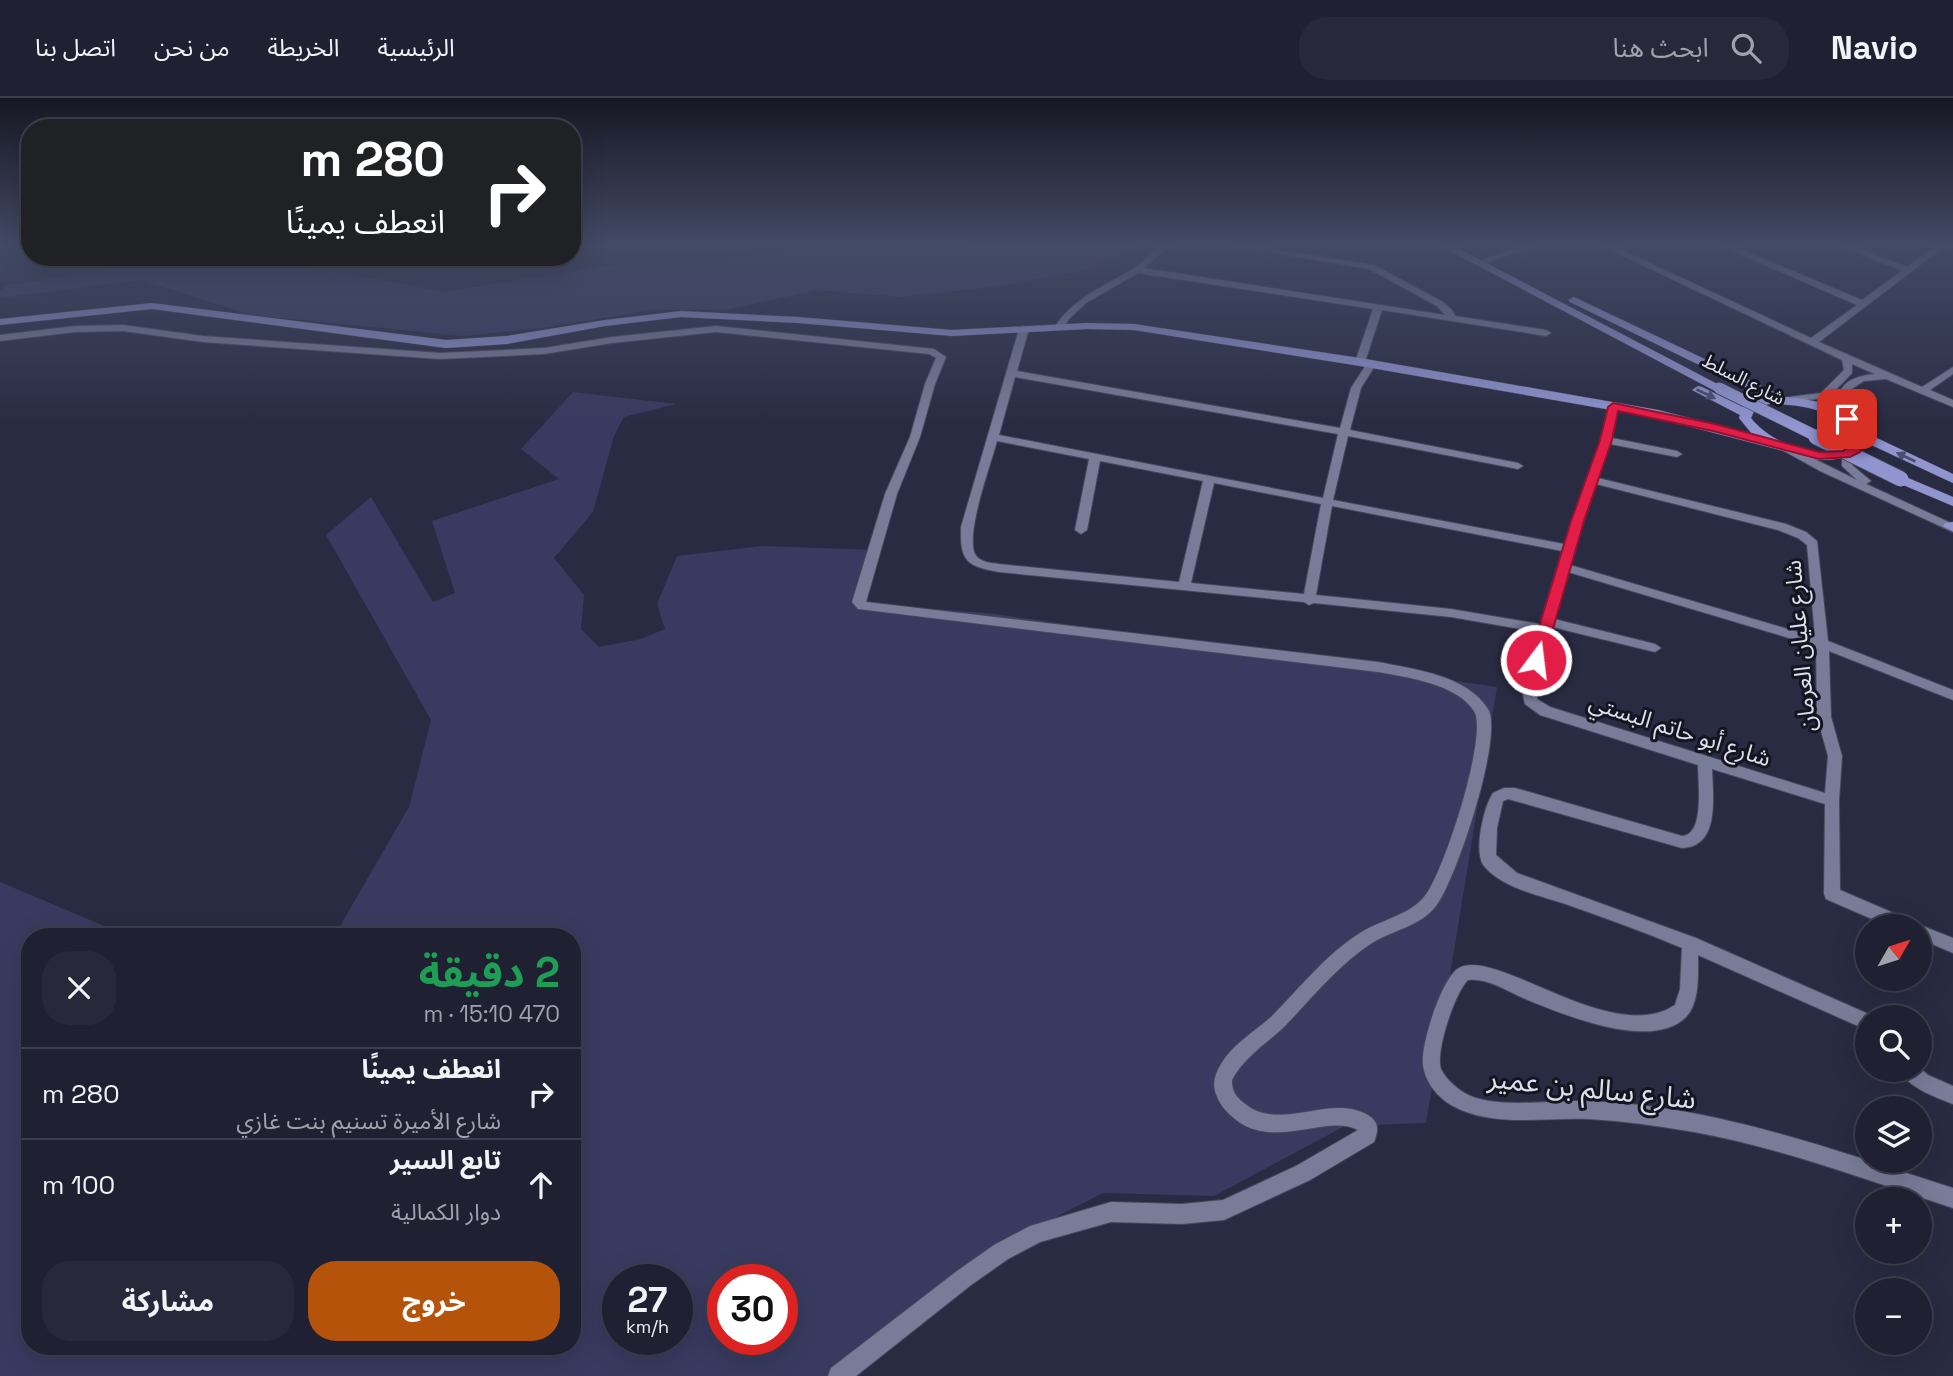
<!DOCTYPE html>
<html lang="ar">
<meta charset="utf-8">
<style>
body{margin:0;font-family:"Space Grotesk","Noto Sans Arabic",sans-serif;background:#27283a;color:#f1f3f6;direction:rtl;height:100vh;display:flex;flex-direction:column;font-size:26px;white-space:nowrap}
*{box-sizing:border-box;margin:0}
p{font-size:23px;color:#a1a3ac}
.icon{flex:none;width:38px;height:38px;fill:none;stroke:currentColor;stroke-width:2;stroke-linecap:round;stroke-linejoin:round}
.map{position:relative;flex:1;overflow:hidden;direction:ltr}
.details{position:absolute;left:21px;top:830px;width:560px;height:427px;display:flex;flex-direction:column;background:#1f2032;border-radius:28px;box-shadow:0 7px 28px #0002,0 0 0 2px #3c3e4d;direction:rtl}
.details>*{flex:none}
.hud{position:absolute;left:21px;top:21px;width:560px;height:147px;border-radius:28px;box-shadow:0 7px 28px #0002,0 0 0 2px #3c3e4d;direction:rtl;background:#202124;color:#fff;overflow:hidden}
.needle{width:46px;rotate:51deg}
.buttons{position:absolute;left:1855px;top:816px;display:grid;gap:14px}
.buttons a{display:grid;place-items:center;width:77px;height:77px;border-radius:50%;background:#1f2032;box-shadow:0 7px 28px #0002,0 0 0 2px #3c3e4d;font-size:35px}
.speed{position:absolute;left:602px;top:1166px;display:flex;gap:14px;font-size:35px;font-weight:700;text-align:center}
.speed>*{display:grid;place-content:center;width:91px;height:91px;border-radius:50%;background:#1f2032;box-shadow:0 7px 28px #0002,0 0 0 2px #3c3e4d;line-height:1}
.speed small{font-size:18px;font-weight:400}
.speed .limit{border:10px solid #d22;background:#fff;color:#111}
.pin{position:absolute;display:grid;place-items:center;width:60px;height:60px;color:#fff;margin:-30px;border-radius:14px;box-shadow:0 4px 10px #0006}
.me{position:absolute;width:77px;margin:-38px;rotate:15deg;stroke-linejoin:round;filter:drop-shadow(0 0 5px #0008)}
.turn{display:flex;align-items:center;gap:24px;height:147px;padding:0 21px;font-size:32px}
.turn .icon{width:91px;height:91px;stroke-width:2.5}
.turn b{display:block;font-size:49px;line-height:60px}
.round{display:grid;place-items:center;flex:none;width:74px;height:74px;border-radius:28px;background:#27283a}
.overview{display:flex;align-items:center;justify-content:space-between;height:119px;padding:0 21px}
h1{font-size:42px;font-weight:700;line-height:52px;color:#1e9e55}
.primary-button{display:flex;gap:14px;margin-top:auto;padding:14px 21px}
.primary-button a{flex:1;height:80px;border-radius:28px;background:#b45309;color:#fff;font-size:28px;font-weight:700;line-height:80px;text-align:center}
.primary-button a+a{background:#27283a;color:#f1f3f6}
ul{padding:0;list-style:none}
li{display:flex;align-items:center;gap:21px;height:91px;padding:0 21px;border-top:2px solid #3c3e4d}
li div{flex:1}
li b{display:block;font-size:26px}
li em{font-style:normal}
header{display:flex;align-items:center;gap:42px;box-sizing:border-box;height:98px;padding:0 35px;background:#1f2032;border-bottom:2px solid #3c3e4d}
header strong{font-size:33px}
nav{display:flex;gap:38px;margin-inline-start:auto;font-size:24px}
.search{width:490px;height:63px;background:#27283a;display:flex;align-items:center;gap:18px;box-sizing:border-box;padding:0 24px;border-radius:28px;color:#a1a3ac;font-size:26px}
.map>svg:first-child{display:block}
</style>
<header>
<strong>Navio</strong>
<div class="search"><svg class="icon" aria-label="search" viewBox="0 0 24 24"><circle cx="10" cy="10" r="6"/><path d="M15 15l6 6"/></svg>ابحث هنا</div>
<nav><a>الرئيسية</a><a>الخريطة</a><a>من نحن</a><a>اتصل بنا</a></nav>
</header>
<div class="map">
<svg width="1953" height="1278" viewBox="0 0 1953 1278">
<rect width="100%" height="100%" fill="#292b42"/>
<g fill="#383a5f" fill-rule="evenodd">
<polygon points="1003,148 1137,148 1086,172 1000,188 901,199 818,192 725,212 652,212 543,230 463,238 252,217 141,182 0,200 0,193 8,187 154,165 146,159 209,159 235,166 349,176 444,194 626,165 683,166 789,154 899,154"/>
<path d="M573,294L676,306L624,319L614,338L593,414L554,460L584,497L581,531L599,549L641,541L665,531L657,506L677,458L762,448L877,452L850,505L988,515L1497,589L1426,1025L1345,1028L1214,1098L1103,1095L1013,1141L833,1278H0V784L128,838H30V1248H572V838H339L340,828L409,709L431,622L326,437L371,399L433,504L455,495L432,423L559,381L521,351ZM618,1181H677V1241H618ZM723,1181H782V1241H723Z"/>
</g>
<g fill="none" stroke-linecap="round" stroke-linejoin="round">
<g stroke="#47485b" stroke-width="2">
<g id="minor">
<path d="M1160,148H1169L1144,170L1445,217L1437,208L1369,171L1232,148H1254L1374,167L1443,204L1452,212L1455,218L1546,232L1551,235L1546,238L1382,212L1365,264L1360,267L1355,264L1373,211L1138,175L1086,205L1069,221L1062,232H1056L1054,230C1074,199 1104,189 1134,170C1143,164 1151,156 1160,148Z"/>
<polygon points="1521,148 1534,148 1488,164 1481,162"/>
<path d="M1602,148H1613L1811,240L1857,207L1721,148H1733L1862,202L1902,173L1841,148H1853L1907,169L1935,148H1945L1819,244L1922,289L1953,269V276L1930,292L1953,302V309L1886,281L1864,283L1850,292L1847,302L1854,325L1849,328L1845,327C1831,296 1840,279 1875,276L1852,266V275L1828,300L1785,304V300L1789,299L1821,295L1844,272L1842,262Z"/>
<path d="M123,227L203,238L440,255L544,250L612,239L716,228L934,251L946,259L935,286L920,339L897,396L866,504L1378,564C1413,571 1467,577 1488,611C1504,637 1456,783 1436,808C1421,828 1393,832 1372,845C1338,867 1312,900 1284,929C1266,946 1244,959 1232,982C1232,993 1235,998 1244,1005C1279,1035 1328,996 1366,1016C1379,1023 1379,1031 1374,1044L1310,1082L1224,1122L1182,1126L1111,1124L1040,1144L1008,1161L971,1187L856,1278H828L831,1270L957,1173L994,1147L1030,1128L1111,1104L1182,1106L1223,1102L1296,1068L1358,1032C1328,1015 1273,1053 1235,1021C1226,1014 1220,1007 1216,996C1212,985 1215,976 1221,966C1233,946 1254,934 1271,919C1300,890 1325,857 1360,835C1380,822 1408,818 1424,799C1443,778 1489,635 1474,613C1457,586 1406,579 1378,574L858,511L852,504L885,396L910,339L925,286L936,260L929,256L716,234L612,245L544,256L440,261L203,244L123,233L75,234L0,243V237L75,228Z"/>
<path d="M1024,228L1029,231L1017,273L1340,330L1351,290L1368,264H1374L1376,266L1361,290L1350,332L1518,365L1523,368L1518,371L1348,338L1333,402L1564,446L1601,342L1608,309L1613,306L1618,309L1612,340L1677,353L1682,356L1677,359L1610,346L1598,380L1786,426L1806,434L1817,443L1828,543L1953,592V602L1829,553L1831,619L1842,658L1839,703L1840,792L1912,823L1914,828H1888L1826,801L1824,796L1825,706L1712,671C1713,699 1720,749 1682,750L1508,701L1503,703L1497,730L1496,757L1517,775L1696,840L1873,918L1867,919V932L1698,857C1698,876 1700,905 1686,919C1651,954 1562,916 1523,900C1505,892 1488,880 1468,882C1455,894 1435,954 1441,971C1445,980 1455,989 1463,994C1491,1012 1550,1002 1583,1003C1711,1006 1833,1052 1953,1090V1110C1867,1082 1782,1050 1694,1034C1659,1028 1624,1023 1589,1021C1545,1019 1493,1030 1453,1008C1438,1000 1425,984 1423,967C1420,948 1442,879 1459,870C1496,849 1613,949 1675,907L1680,891L1682,850C1645,834 1608,821 1571,808C1543,798 1503,791 1484,768C1473,754 1484,708 1493,695L1504,690H1515L1682,738C1705,737 1698,684 1698,667L1540,617L1525,606L1522,592L1538,534L1451,519L1314,505L1309,507L1304,504L999,474C966,468 960,463 961,429L1019,231ZM1015,279L1338,336L1323,400L999,337ZM997,343L1089,361L1075,432L1081,436L1087,432L1100,363L1203,383L1179,484L999,466C991,465 979,464 975,456C965,436 991,366 997,343ZM1214,385L1321,406L1304,496L1191,485ZM1596,386L1778,432L1798,440L1807,447L1815,539L1570,467ZM1332,408L1562,453L1540,526L1451,511L1316,497ZM1568,474L1816,548L1817,619L1828,658L1825,695L1550,609L1537,601L1540,571L1552,529L1655,554L1661,550L1655,546L1554,521Z"/>
<polygon points="1788,348 1857,382 1842,368 1842,354 1850,354 1852,367 1871,383 1866,386 1953,426 1953,434 1820,373 1784,353 1784,349"/>
<polygon points="1920,827 1953,840 1953,855 1920,841 1920,828 1918,828"/>
<path d="M1920,970L1928,977L1953,988V1006C1935,999 1908,990 1899,971Z"/>
</g>
</g>
<g stroke="#47485b" stroke-width="1">
<g id="major">
<polygon points="1441,148 1454,148 1725,290 1719,294 1715,293"/>
<path d="M1574,199L1785,299C1815,301 1844,308 1862,333L1953,376V385L1867,345C1853,360 1838,362 1818,362L1657,320L1360,268L1134,232L1087,231L952,238L798,225L681,219L605,228L507,246L446,250L152,211L0,227V221L152,205L446,242L507,238L605,222L681,213L798,219L952,232L1087,225L1134,226L1360,260L1658,312L1752,336L1739,320L1740,317L1692,292L1698,288L1702,289L1743,309L1765,299L1570,204L1568,202ZM1769,306C1801,306 1841,311 1853,344C1826,368 1771,346 1751,320L1755,311Z"/>
<polygon points="1901,377 1953,399 1953,408 1896,384 1894,381"/>
<polygon points="1953,424 1953,433 1943,428 1945,425"/>
</g>
</g>
<use href="#minor" fill="#797c98" fill-rule="evenodd"/>
<use href="#major" fill="#9094cf" fill-rule="evenodd"/>
<g stroke="#47485b" stroke-width="12" stroke-linecap="butt">
<polyline id="major-bridge-far1" points="1719,290 1820,340"/>
</g>
<g stroke="#47485b" stroke-width="17" stroke-linecap="butt">
<polyline id="major-bridge" points="1816,339 1901,381"/>
</g>
<use href="#major-bridge-far1" stroke="#9094cf" stroke-width="11"/>
<use href="#major-bridge" stroke="#9094cf" stroke-width="15"/>
</g>
<defs><path id="oneway-solid" d="M-6-.8H1V-3.2L6.5 0L1 3.2V.8H-6Z" transform="scale(1.75)"/></defs>
<g fill="#4c4e6e">
<use href="#oneway-solid" transform="translate(1706 296) rotate(26)"/>
<use href="#oneway-solid" transform="translate(1906 359) rotate(-155)"/>
</g>
<linearGradient id="sky" x2="0" y2="1"><stop stop-color="#171824"/><stop offset="0.45" stop-color="#434a65"/><stop offset="1" stop-color="#434a65" stop-opacity="0"/></linearGradient>
<rect width="1953" height="327" fill="url(#sky)"/>
<path fill="#e11d48" stroke="#92132f" stroke-width="2" d="M1613,305L1715,326L1819,354L1843,353L1854,345L1853,337L1841,321L1847,317C1857,321 1864,335 1866,345L1860,354L1850,359L1819,361L1713,333L1618,313L1612,342L1584,423L1544,562L1542,566H1531L1529,562L1571,423L1600,342L1608,309Z"/>
<g text-anchor="middle" stroke-width="6" stroke-linejoin="round" paint-order="stroke">
<g font-size="19" fill="#dddfee" stroke="#14151f">
<text transform="translate(1744 281) rotate(27)" y="7">شارع السلط</text>
</g>
<g font-size="23" fill="#dddfee" stroke="#14151f">
<text transform="translate(1800 548) rotate(-95)" y="8">شارع عليان العرمان</text>
<text transform="translate(1680 632) rotate(18)" y="8">شارع أبو حاتم البستي</text>
</g>
<g font-size="28" fill="#dddfee" stroke="#14151f">
<text transform="translate(1592 990) rotate(6)" y="10">شارع سالم بن عمير</text>
</g>
</g>
</svg>
<div class="buttons">
<a><svg class="needle" viewBox="-14 -14 28 28"><path d="M0-13l5 13h-10z" fill="#e53935"/><path d="M0 13l5-13h-10z" fill="#a1a3ac"/></svg></a>
<a><svg class="icon" aria-label="search" viewBox="0 0 24 24"><circle cx="10" cy="10" r="6"/><path d="M15 15l6 6"/></svg></a>
<a><svg class="icon" aria-label="layers" viewBox="0 0 24 24"><path d="M12 4l9 5-9 5-9-5zM3 14l9 5 9-5"/></svg></a>
<a>+</a>
<a>−</a>
</div>
<div class="speed"><div>27<small>km/h</small></div><div class="limit">30</div></div>
<div class="pin" style="left:1847px;top:321px;background:#d93025"><svg class="icon" aria-label="arrive" viewBox="0 0 24 24"><path d="M6 21V4h12l-3 4 3 4H6"/></svg></div>
<svg class="me" style="left:1536px;top:562px" viewBox="-20 -20 40 40"><circle r="17" fill="#e11d48" stroke="#fff" stroke-width="3"/><path d="M0-11L8 9 0 5-8 9z" fill="#fff"/></svg>
<div class="hud">
<div class="turn"><svg class="icon" aria-label="right" viewBox="0 0 24 24"><path d="M7 20v-9h11M14 6l5 5-5 5"/></svg><div><b>280 m</b>انعطف يمينًا</div></div>
</div>
<section class="details">
<div class="overview"><div><h1>2 دقيقة</h1><p>470 m · 15:10</p></div><a class="round"><svg class="icon" aria-label="close" viewBox="0 0 24 24"><path d="M6 6l12 12M18 6L6 18"/></svg></a></div>
<ul>
<li><svg class="icon" aria-label="right" viewBox="0 0 24 24"><path d="M7 20v-9h11M14 6l5 5-5 5"/></svg><div><b>انعطف يمينًا</b><p>شارع الأميرة تسنيم بنت غازي</p></div><em>280 m</em></li>
<li><svg class="icon" aria-label="ahead" viewBox="0 0 24 24"><path d="M12 20V5M6 11l6-6 6 6"/></svg><div><b>تابع السير</b><p>دوار الكمالية</p></div><em>100 m</em></li>
</ul>
<div class="primary-button"><a>خروج</a><a>مشاركة</a></div>
</section>
</div>
